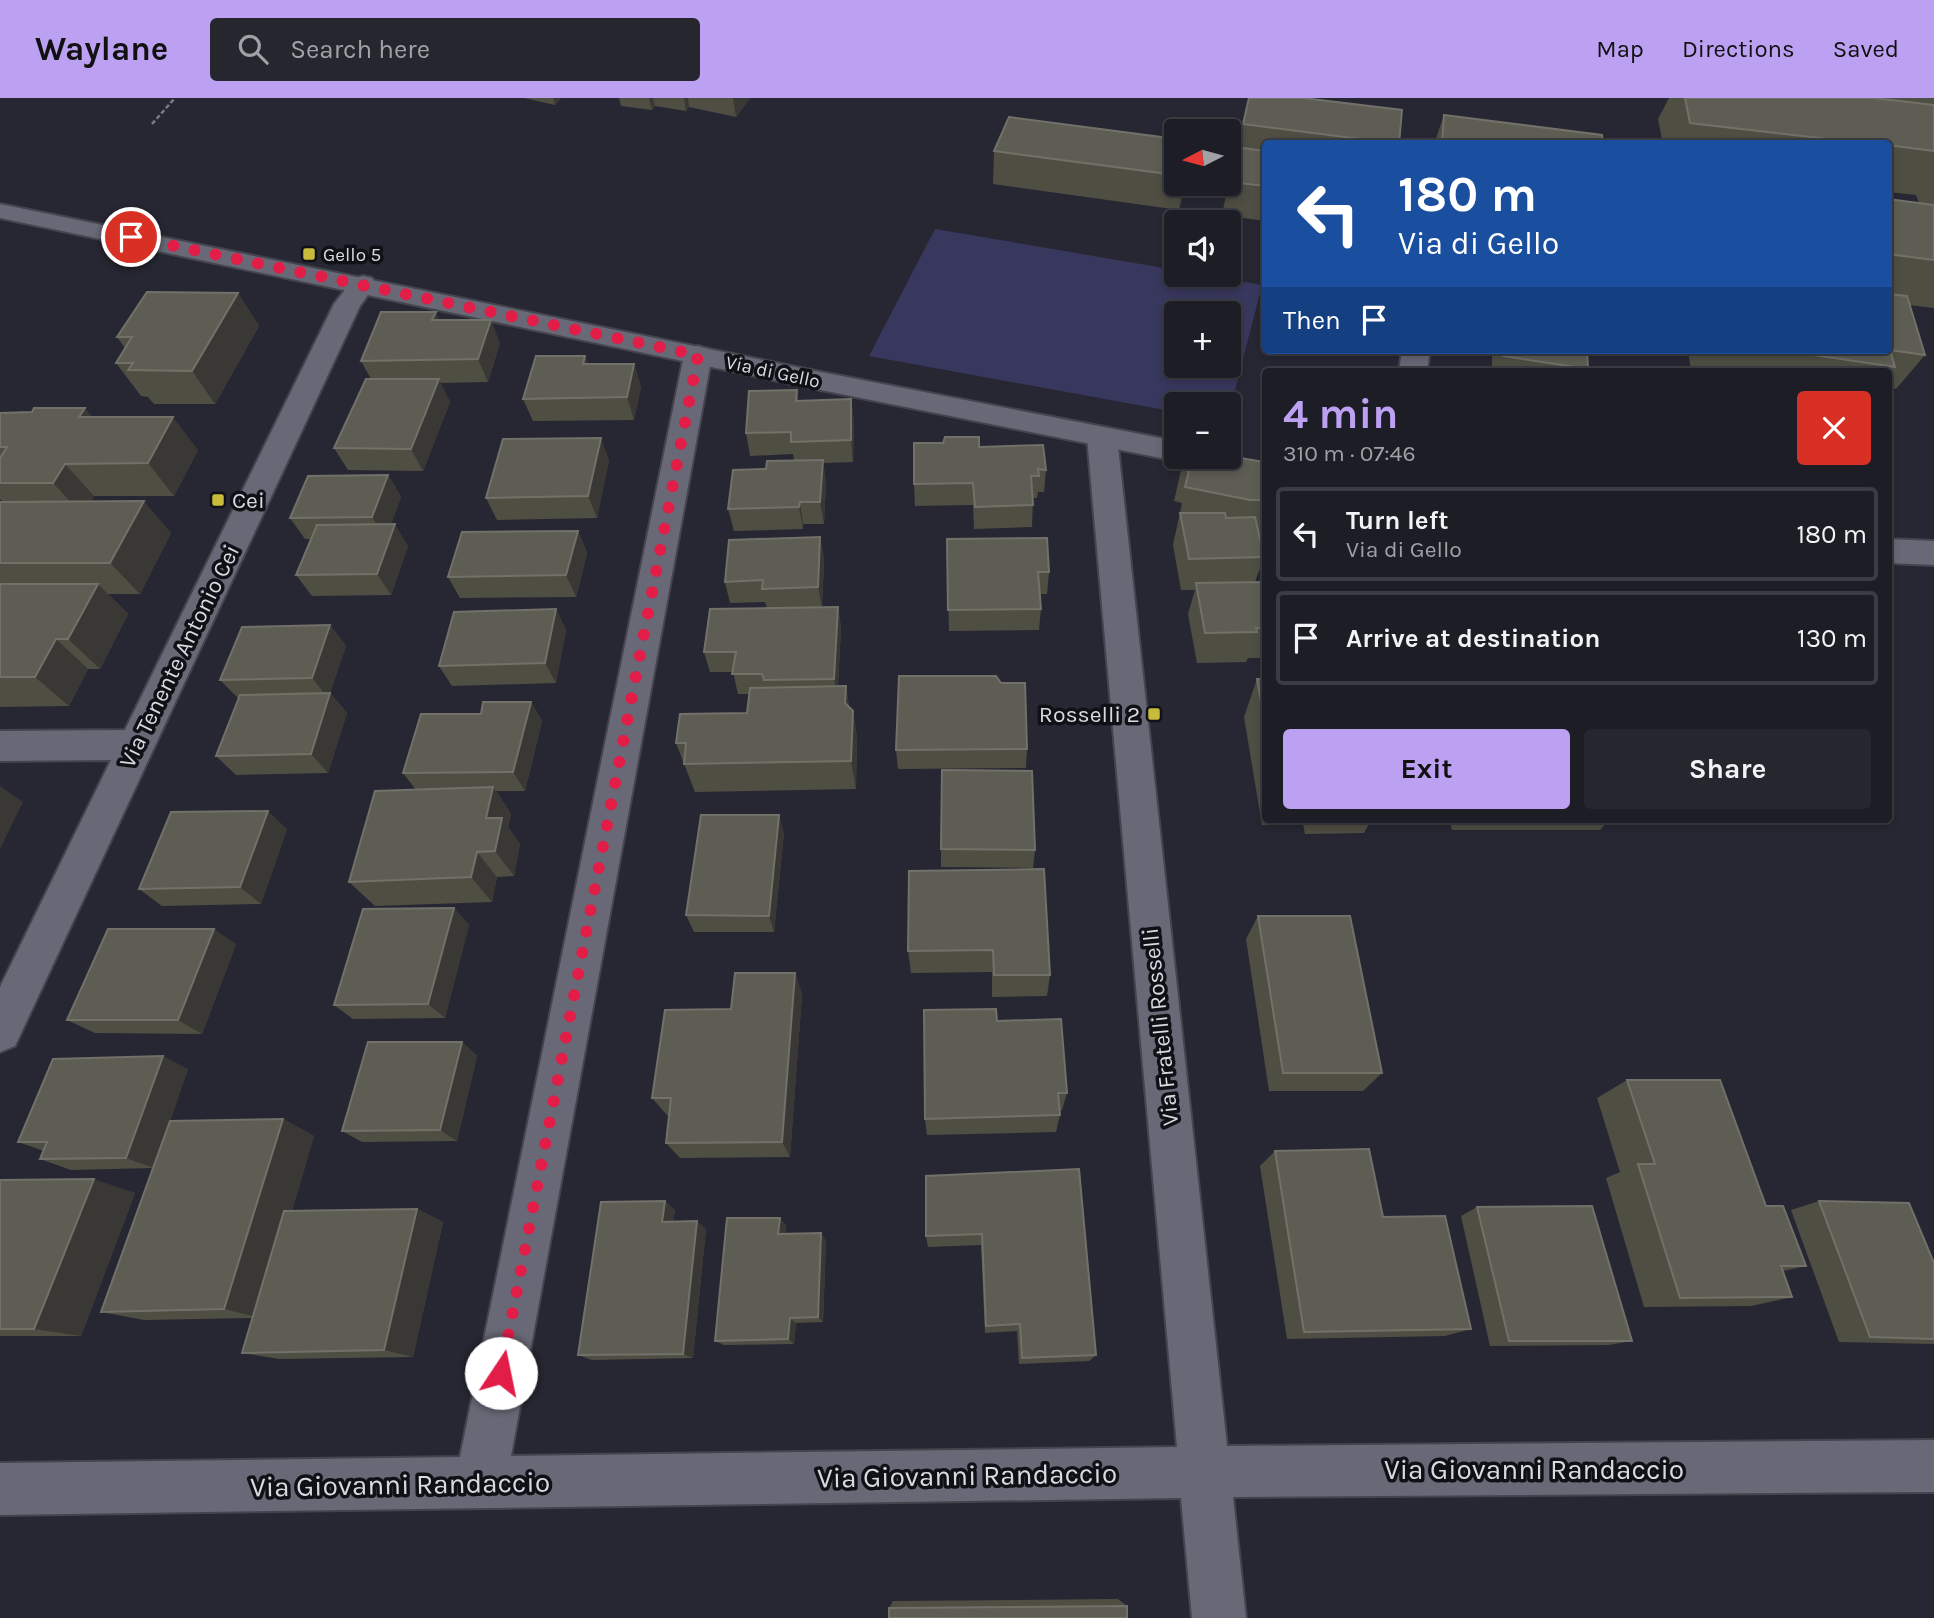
<!DOCTYPE html>
<meta charset="utf-8">
<style>
body{margin:0;font-family:Karla,sans-serif;background:#25262e;color:#f1f3f6;height:100vh;display:flex;flex-direction:column;font-size:26px;white-space:nowrap}
*{box-sizing:border-box;margin:0}
p{font-size:23px;color:#a0a2a7}
.icon{flex:none;width:38px;height:38px;fill:none;stroke:currentColor;stroke-width:2;stroke-linecap:round;stroke-linejoin:round}
.map{position:relative;flex:1;overflow:hidden}
.sheet{position:absolute;left:1262px;top:270px;width:630px;height:455px;display:flex;flex-direction:column;background:#1d1d26;border-radius:7px;box-shadow:0 4px 10px #0003,0 0 0 2px #3b3b43}
.sheet>*{flex:none}
.hud{position:absolute;left:1262px;top:42px;width:630px;height:214px;border-radius:7px;box-shadow:0 4px 10px #0003,0 0 0 2px #3b3b43;background:#1a4fa0;color:#fff;overflow:hidden}
.needle{width:46px;rotate:264deg}
.fabs{position:absolute;left:1164px;top:21px;display:grid;gap:14px}
.fabs a{display:grid;place-items:center;width:77px;height:77px;border-radius:7px;background:#1d1d26;box-shadow:0 4px 10px #0003,0 0 0 2px #3b3b43;font-size:35px}
.pin{position:absolute;display:grid;place-items:center;width:60px;height:60px;color:#fff;margin:-30px;border:4px solid #fff;border-radius:50%;box-shadow:0 2px 7px #0007}
.me{position:absolute;width:77px;margin:-38px;rotate:11deg;stroke-linejoin:round;filter:drop-shadow(0 0 5px #0008)}
.turn{display:flex;align-items:center;gap:24px;height:147px;padding:0 21px;font-size:32px}
.turn .icon{width:91px;height:91px;stroke-width:2.5}
.turn b{display:block;font-size:49px;line-height:60px}
.then{display:flex;align-items:center;height:66px;padding:0 21px;background:#0003;gap:14px;font-size:26px}
.round{display:grid;place-items:center;flex:none;width:74px;height:74px;border-radius:7px;background:#25262e}
.headline{display:flex;align-items:center;justify-content:space-between;height:119px;padding:0 21px}
h1{font-size:42px;font-weight:700;line-height:52px;color:#bca0f2}
.action{display:flex;gap:14px;margin-top:auto;padding:14px 21px}
.action a{flex:1;height:80px;border-radius:7px;background:#bca0f2;color:#111;font-size:28px;font-weight:700;line-height:80px;text-align:center}
.action a+a{background:#25262e;color:#f1f3f6}
ul{padding:0;list-style:none}
li{display:flex;align-items:center;gap:21px;height:94px;margin:0 14px 10px;padding:0 7px;border:4px solid #3b3b43;border-radius:7px}
li div{flex:1}
li b{display:block;font-size:26px}
li em{font-style:normal}
header{display:flex;align-items:center;gap:42px;box-sizing:border-box;height:98px;padding:0 35px;background:#bca0f2;color:#111}
header strong{font-size:33px}
nav{display:flex;gap:38px;margin-inline-start:auto;font-size:24px}
.search{width:490px;height:63px;background:#25262e;display:flex;align-items:center;gap:18px;box-sizing:border-box;padding:0 24px;border-radius:7px;color:#a0a2a7;font-size:26px}
.map>svg:first-child{display:block}
</style>
<header>
<strong>Waylane</strong>
<div class="search"><svg class="icon" aria-label="search" viewBox="0 0 24 24"><circle cx="10" cy="10" r="6"/><path d="M15 15l6 6"/></svg>Search here</div>
<nav><a>Map</a><a>Directions</a><a>Saved</a></nav>
</header>
<div class="map">
<svg width="1934" height="1520" viewBox="0 0 1934 1520">
<rect width="100%" height="100%" fill="#272733"/>
<path fill="#38375d" fill-rule="evenodd" d="M935,131L1176,172V177H1204L1262,187L1229,316L1228,306H1176V314L869,258ZM1176,215H1228V268H1176Z"/>
<g fill="none" stroke-linecap="round" stroke-linejoin="round">
<g stroke="#44444e" stroke-width="4">
<g id="street">
<polygon points="363,178 372,180 376,186 360,208 15,948 0,954 0,889 111,662 0,663 0,633 125,632 334,206 354,180"/>
<polygon points="698,248 708,251 712,257 511,1358 1177,1349 1087,339 1092,332 1102,329 1112,332 1117,339 1227,1348 1934,1342 1934,1394 1233,1399 1246,1520 1192,1520 1181,1400 0,1417 0,1365 460,1359 684,257 688,251"/>
<polygon points="1402,252 1430,252 1427,273 1399,273"/>
</g>
</g>
<g stroke="#44444e" stroke-width="4">
<g id="secondary">
<polygon points="0,106 821,274 1176,343 1176,359 1187,359 1176,363 821,292 0,120"/>
<polygon points="1888,441 1934,443 1934,467 1888,465"/>
</g>
</g>
<polyline stroke="#7a7a84" stroke-width="2.5" stroke-dasharray="4.5 2.5" stroke-linecap="butt" points="152,26 175,0"/>
<use href="#street" fill="#686876" fill-rule="evenodd"/>
<use href="#secondary" fill="#686876" fill-rule="evenodd"/>
</g>
<g fill="#4f4e43">
<polygon points="524,0 561,0 555,7"/>
<polygon points="619,0 750,0 736,19 689,9 686,13 655,8 652,12 621,8"/>
<polygon points="1249,0 1399,46 1265,46 1265,123 1222,117 1236,49 1238,50"/>
<polygon points="1669,0 1934,0 1934,210 1909,207 1925,257 1896,291 1888,290 1888,273 1691,273 1688,252 1888,252 1888,101 1919,105 1916,97 1888,94 1888,46 1663,46 1658,21"/>
<polygon points="1444,17 1603,46 1434,46"/>
<polygon points="1176,41 1176,86 1186,86 1179,112 993,86 994,53"/>
<polygon points="238,195 259,228 215,306 154,306 148,299 141,298 116,265 125,250 117,239"/>
<polygon points="439,222 500,245 488,284 440,285 450,304 423,373 348,372 334,350 371,281 361,263"/>
<polygon points="1492,252 1587,252 1588,271 1587,273 1492,273"/>
<polygon points="585,258 588,266 634,266 641,289 634,322 533,323 523,301"/>
<polygon points="797,292 798,303 851,301 854,324 853,364 823,365 826,384 824,426 803,426 803,431 734,433 728,411 766,371 794,362 793,356 750,358 746,335"/>
<polygon points="0,315 93,319 198,352 174,398 94,398 91,403 171,435 140,496 108,496 128,516 100,571 88,571 69,608 0,609 0,404 3,404 0,401"/>
<polygon points="979,349 1046,372 1044,394 1038,394 1037,400 1033,400 1032,429 974,431 973,407 915,408 914,386"/>
<polygon points="1184,359 1265,364 1265,435 1258,435 1264,459 1255,484 1265,484 1265,560 1248,560 1246,564 1197,565 1188,516 1195,492 1181,492 1173,447 1182,405 1174,403"/>
<polygon points="609,362 597,420 497,422 486,400"/>
<polygon points="388,377 401,399 391,426 408,448 391,497 312,498 296,477 311,441 305,441 290,420"/>
<polygon points="578,433 587,455 576,499 460,500 448,479"/>
<polygon points="820,439 824,461 822,509 838,509 841,530 838,588 846,588 849,609 853,613 857,641 856,691 695,694 676,645 747,615 750,596 738,596 733,574 710,574 704,554 767,510 765,504 730,505 725,484"/>
<polygon points="947,441 1049,474 1047,496 1040,496 1041,511 1039,532 949,533"/>
<polygon points="556,511 566,532 556,585 452,588 439,568"/>
<polygon points="330,527 346,548 330,595 347,615 328,675 236,677 216,658 239,601 220,582"/>
<polygon points="1257,581 1265,581 1265,721 1372,721 1364,735 1305,736 1303,726 1262,727 1244,619"/>
<polygon points="531,604 542,623 525,693 496,693 511,716 508,729 520,746 514,778 497,779 492,804 375,808 349,784 416,692 403,675 481,616"/>
<polygon points="1027,651 1026,670 898,671 896,652"/>
<polygon points="1449,721 1610,721 1600,732 1452,732"/>
<polygon points="287,731 261,806 162,808 139,791"/>
<polygon points="784,735 774,834 694,834 686,817"/>
<polygon points="941,751 1035,752 1033,770 941,769"/>
<polygon points="909,773 1050,877 1047,898 992,899 992,874 911,875 908,853"/>
<polygon points="454,810 469,827 445,920 353,921 334,907"/>
<polygon points="1258,818 1382,975 1363,993 1269,993 1246,841"/>
<polygon points="236,846 202,936 95,935 67,922"/>
<polygon points="795,875 802,896 790,1059 680,1060 666,1045 669,1017 667,1017 652,1000 731,911"/>
<polygon points="997,923 1067,995 1062,1012 1060,1012 1060,1017 1056,1034 927,1037 925,1021"/>
<polygon points="462,944 477,958 457,1043 362,1044 342,1033"/>
<polygon points="188,971 170,1023 283,1021 314,1038 292,1113 417,1111 443,1124 413,1259 279,1261 242,1255 252,1220 144,1222 101,1214 153,1070 71,1072 40,1061 44,1053 18,1044"/>
<polygon points="1627,982 1766,1108 1806,1168 1783,1173 1792,1199 1751,1208 1644,1209 1606,1080 1620,1074 1597,1000"/>
<polygon points="1275,1053 1383,1119 1471,1231 1445,1238 1287,1241 1260,1068"/>
<polygon points="926,1078 1096,1257 1089,1263 1019,1266 1017,1233 985,1235 981,1147 928,1149 926,1138"/>
<polygon points="0,1082 135,1095 81,1238 0,1238"/>
<polygon points="1819,1103 1934,1165 1934,1246 1839,1244 1791,1112"/>
<polygon points="1477,1109 1632,1243 1609,1247 1490,1248 1461,1118"/>
<polygon points="675,1112 673,1123 706,1131 693,1260 592,1262 578,1257"/>
<polygon points="780,1120 786,1128 785,1136 821,1135 826,1143 823,1224 796,1225 794,1246 724,1247 715,1243"/>
<polygon points="1118,1501 1127,1508 889,1510 893,1503"/>
</g>
<g fill="#393835">
<polygon points="553,0 561,0 555,7"/>
<polygon points="649,0 653,0 655,8 652,12"/>
<polygon points="684,0 688,0 689,9 686,13"/>
<polygon points="733,0 750,0 736,19"/>
<polygon points="1183,86 1186,86 1179,112"/>
<polygon points="238,195 259,228 215,306 192,273"/>
<polygon points="436,214 446,237 432,222"/>
<polygon points="491,222 500,245 488,284 478,261"/>
<polygon points="585,258 593,281 583,266"/>
<polygon points="634,266 641,289 634,322 627,299"/>
<polygon points="439,281 450,304 423,373 411,351"/>
<polygon points="851,301 854,324 853,364 851,342"/>
<polygon points="85,310 112,343 79,319"/>
<polygon points="173,319 198,352 174,398 148,365"/>
<polygon points="601,340 609,362 597,420 588,398"/>
<polygon points="823,362 826,384 824,426 820,404"/>
<polygon points="65,366 94,398 83,417 53,385"/>
<polygon points="388,377 401,399 386,441 372,419"/>
<polygon points="144,403 171,435 140,496 110,465"/>
<polygon points="800,404 803,426 803,431 799,409"/>
<polygon points="395,426 408,448 391,497 377,476"/>
<polygon points="578,433 587,455 576,499 566,477"/>
<polygon points="820,439 824,461 822,510 818,489"/>
<polygon points="98,486 128,516 100,571 68,541"/>
<polygon points="838,509 841,530 837,601 834,581"/>
<polygon points="556,511 566,532 556,585 545,565"/>
<polygon points="330,527 346,548 328,600 312,580"/>
<polygon points="56,541 88,571 69,608 35,579"/>
<polygon points="846,588 850,617 845,605"/>
<polygon points="330,595 347,615 328,675 311,656"/>
<polygon points="531,604 542,623 525,693 513,674"/>
<polygon points="853,613 857,641 856,691 851,663"/>
<polygon points="0,688 23,704 0,751"/>
<polygon points="493,689 511,716 508,729 520,746 514,778 495,753 486,720"/>
<polygon points="268,713 287,731 261,806 240,789"/>
<polygon points="779,717 784,735 774,834 769,818"/>
<polygon points="477,754 497,779 492,804 471,779"/>
<polygon points="454,810 469,827 445,920 428,906"/>
<polygon points="214,831 236,846 202,936 178,922"/>
<polygon points="795,875 802,896 790,1059 782,1044"/>
<polygon points="462,944 477,958 457,1043 440,1032"/>
<polygon points="163,958 188,971 154,1070 126,1060"/>
<polygon points="283,1021 314,1038 261,1220 224,1211"/>
<polygon points="94,1081 135,1095 81,1238 34,1231"/>
<polygon points="665,1103 675,1112 672,1132 662,1124"/>
<polygon points="417,1111 443,1124 413,1259 384,1252"/>
<polygon points="780,1120 786,1128 784,1144 778,1136"/>
<polygon points="697,1123 706,1131 693,1260 683,1256"/>
<polygon points="821,1135 826,1143 823,1224 818,1219"/>
<polygon points="790,1220 796,1225 794,1246 788,1241"/>
</g>
<g fill="#5e5d54" stroke="#71716a" stroke-width="2">
<polygon points="1249,0 1303,0 1402,12 1399,46 1243,26"/>
<polygon points="1685,0 1874,0 1934,7 1934,53 1888,47 1888,46 1872,46 1690,25"/>
<polygon points="1444,17 1602,37 1603,46 1442,46"/>
<polygon points="1009,19 1176,41 1176,77 994,53"/>
<polygon points="1236,49 1265,53 1265,88 1229,84"/>
<polygon points="1888,101 1934,107 1934,162 1888,156"/>
<polygon points="147,194 238,195 192,273 128,272 133,265 116,265 132,239 117,239"/>
<polygon points="1888,196 1907,198 1925,257 1890,252 1895,269 1780,252 1888,252"/>
<polygon points="381,214 436,214 432,222 491,222 478,261 361,263"/>
<polygon points="1503,252 1587,252 1588,271 1503,258"/>
<polygon points="536,258 585,258 583,266 634,266 627,299 523,301"/>
<polygon points="1302,270 1320,273 1302,273"/>
<polygon points="366,281 439,281 411,351 334,350"/>
<polygon points="797,292 796,303 851,301 851,342 791,344 791,334 746,335 749,293"/>
<polygon points="34,310 85,310 79,319 173,319 148,365 65,366 53,385 0,385 0,360 7,349 0,349 0,315 32,314"/>
<polygon points="945,339 979,339 979,349 1043,347 1046,372 1038,371 1039,378 1031,378 1033,407 975,409 973,385 914,386 914,345 943,345"/>
<polygon points="601,340 588,398 486,400 503,341"/>
<polygon points="1228,358 1265,364 1265,402 1250,402 1185,389 1189,373 1181,371 1184,359 1228,359"/>
<polygon points="823,362 820,404 800,404 799,409 728,411 733,372 766,371 767,363"/>
<polygon points="388,377 372,419 290,420 308,378"/>
<polygon points="144,403 110,465 0,465 0,404"/>
<polygon points="1180,415 1225,415 1226,420 1255,419 1264,459 1189,461"/>
<polygon points="395,426 377,476 296,477 317,427"/>
<polygon points="578,433 566,477 448,479 462,434"/>
<polygon points="820,439 818,489 762,491 763,482 725,484 729,442"/>
<polygon points="1047,440 1049,474 1038,474 1041,511 948,512 947,441"/>
<polygon points="1265,484 1265,530 1256,530 1257,534 1205,535 1196,485"/>
<polygon points="1,486 98,486 68,541 56,541 35,579 0,579 0,488"/>
<polygon points="838,509 834,581 764,582 762,576 732,576 736,554 704,554 710,511"/>
<polygon points="556,511 545,565 439,568 454,514"/>
<polygon points="1888,512 1893,524 1888,524"/>
<polygon points="330,527 312,580 220,582 242,529"/>
<polygon points="899,578 996,578 1001,585 1025,585 1027,651 896,652"/>
<polygon points="1257,581 1265,581 1265,625"/>
<polygon points="846,588 845,605 853,613 851,663 684,666 686,645 676,645 680,616 747,615 750,590"/>
<polygon points="330,595 311,656 216,658 240,597"/>
<polygon points="483,604 531,604 513,674 403,675 421,616 481,616"/>
<polygon points="942,672 1032,673 1035,752 941,751"/>
<polygon points="493,689 486,720 502,720 495,753 477,754 471,779 349,784 375,693"/>
<polygon points="268,713 240,789 139,791 171,714"/>
<polygon points="701,717 779,717 769,818 686,817"/>
<polygon points="1044,771 1050,877 994,877 993,852 908,853 909,773"/>
<polygon points="454,810 428,906 334,907 363,811"/>
<polygon points="1258,818 1350,818 1382,975 1283,975"/>
<polygon points="108,831 214,831 178,922 67,922"/>
<polygon points="735,875 795,875 782,1044 666,1045 671,1000 652,1000 665,912 731,911"/>
<polygon points="996,911 997,923 1061,921 1067,995 1058,995 1060,1017 925,1021 924,912"/>
<polygon points="368,944 462,944 440,1032 342,1033"/>
<polygon points="163,958 126,1060 40,1061 47,1044 18,1044 53,961"/>
<polygon points="1627,982 1720,982 1766,1108 1783,1108 1806,1168 1781,1168 1792,1199 1680,1200 1638,1066 1655,1066"/>
<polygon points="283,1021 224,1211 101,1214 170,1023"/>
<polygon points="1369,1051 1383,1119 1445,1118 1471,1231 1304,1234 1275,1053"/>
<polygon points="1079,1071 1096,1257 1022,1260 1020,1226 986,1228 982,1136 926,1138 926,1078"/>
<polygon points="94,1081 34,1231 0,1231 0,1082"/>
<polygon points="665,1103 662,1124 697,1123 683,1256 578,1257 601,1104"/>
<polygon points="1819,1103 1909,1105 1934,1165 1934,1241 1870,1239"/>
<polygon points="1592,1108 1632,1243 1509,1243 1477,1109"/>
<polygon points="417,1111 384,1252 242,1255 284,1113"/>
<polygon points="727,1120 780,1120 778,1136 821,1135 818,1219 790,1220 788,1241 715,1243"/>
<polygon points="1127,1508 1127,1520 889,1520 889,1510"/>
</g>
<g fill="none" stroke-linecap="round" stroke-linejoin="round">
<polyline stroke="#e11d48" stroke-width="12" stroke-dasharray="0 21.6" points="131,139 698,257 501,1275"/>
</g>
<g fill="#c7bb3c" stroke="#101116" stroke-width="2.5">
<rect x="302" y="149" width="14" height="14" rx="3.5"/>
<rect x="211" y="395" width="14" height="14" rx="3.5"/>
<rect x="1147" y="609" width="14" height="14" rx="3.5"/>
</g>
<g text-anchor="middle" stroke-width="7" stroke-linejoin="round" paint-order="stroke">
<g font-size="19" fill="#d9d9e1" stroke="#101116" text-anchor="start">
<text x="323" y="163">Gello 5</text>
</g>
<g font-size="19" fill="#d9d9e1" stroke="#101116">
<text transform="translate(773 273) rotate(12)" y="7">Via di Gello</text>
</g>
<g font-size="23" fill="#d9d9e1" stroke="#101116" text-anchor="start">
<text x="232" y="410">Cei</text>
<text x="1140" y="624" text-anchor="end">Rosselli 2</text>
</g>
<g font-size="23" fill="#d9d9e1" stroke="#101116">
<text transform="translate(179 558) rotate(-64)" y="8">Via Tenente Antonio Cei</text>
<text transform="translate(1160 929) rotate(-96)" y="8">Via Fratelli Rosselli</text>
</g>
<g font-size="28" fill="#d9d9e1" stroke="#101116">
<text x="1534" y="1381">Via Giovanni Randaccio</text>
<text transform="translate(967 1377) rotate(-1)" y="10">Via Giovanni Randaccio</text>
<text transform="translate(400 1386) rotate(-1)" y="10">Via Giovanni Randaccio</text>
</g>
</g>
</svg>
<div class="fabs">
<a><svg class="needle" viewBox="-14 -14 28 28"><path d="M0-13l5 13h-10z" fill="#e53935"/><path d="M0 13l5-13h-10z" fill="#a0a2a7"/></svg></a>
<a><svg class="icon" aria-label="sound" viewBox="0 0 24 24"><path d="M4 9h4l5-4v14l-5-4H4zM17 9q2 3 0 6"/></svg></a>
<a>+</a>
<a>−</a>
</div>
<div class="pin" style="left:131px;top:139px;background:#d93025"><svg class="icon" aria-label="arrive" viewBox="0 0 24 24"><path d="M6 21V4h12l-3 4 3 4H6"/></svg></div>
<svg class="me" style="left:501px;top:1275px" viewBox="-20 -20 40 40"><circle r="19" fill="#fff"/><path d="M0-13L10 11 0 6-10 11z" fill="#e11d48"/></svg>
<div class="hud">
<div class="turn"><svg class="icon" aria-label="left" viewBox="0 0 24 24"><path d="M17 20v-9H6M10 6l-5 5 5 5"/></svg><div><b>180 m</b>Via di Gello</div></div>
<div class="then">Then<svg class="icon" aria-label="arrive" viewBox="0 0 24 24"><path d="M6 21V4h12l-3 4 3 4H6"/></svg></div>
</div>
<section class="sheet">
<div class="headline"><div><h1>4 min</h1><p>310 m · 07:46</p></div><a class="round" style="background:#d93025;color:#fff"><svg class="icon" aria-label="close" viewBox="0 0 24 24"><path d="M6 6l12 12M18 6L6 18"/></svg></a></div>
<ul>
<li><svg class="icon" aria-label="left" viewBox="0 0 24 24"><path d="M17 20v-9H6M10 6l-5 5 5 5"/></svg><div><b>Turn left</b><p>Via di Gello</p></div><em>180 m</em></li>
<li><svg class="icon" aria-label="arrive" viewBox="0 0 24 24"><path d="M6 21V4h12l-3 4 3 4H6"/></svg><div><b>Arrive at destination</b></div><em>130 m</em></li>
</ul>
<div class="action"><a>Exit</a><a>Share</a></div>
</section>
</div>
